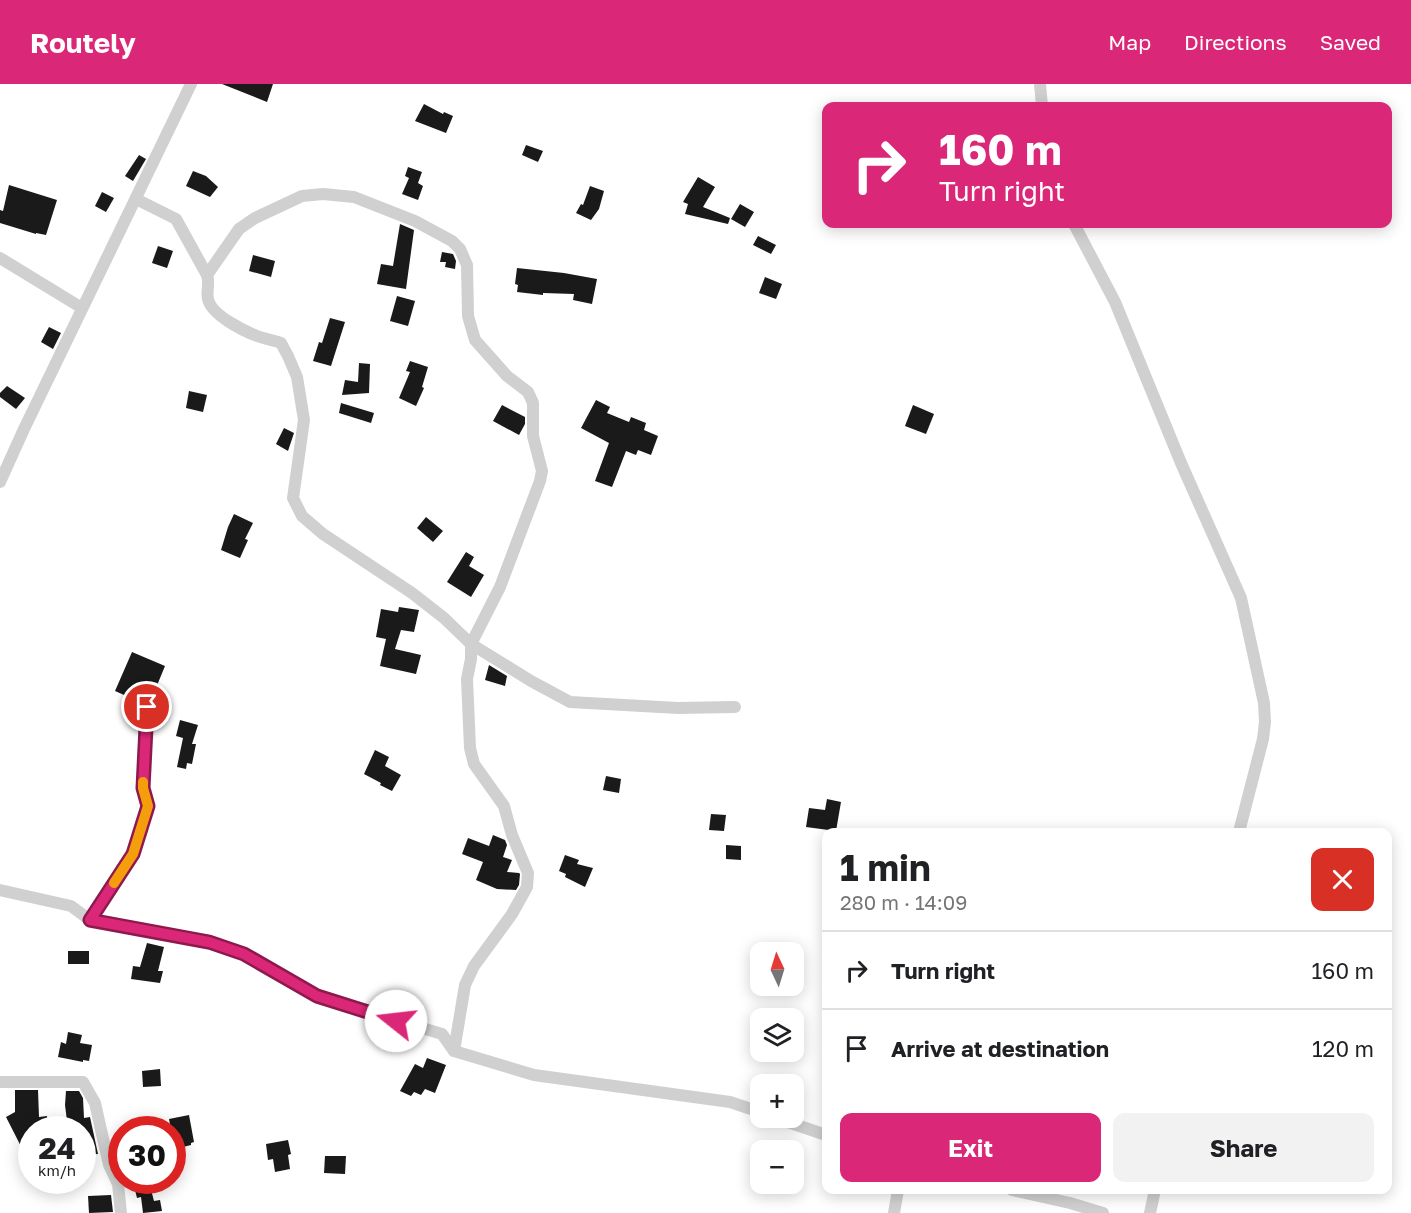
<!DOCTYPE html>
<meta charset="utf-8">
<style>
body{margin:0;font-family:"Golos Text",sans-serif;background:#f2f2f2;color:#202124;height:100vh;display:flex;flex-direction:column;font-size:22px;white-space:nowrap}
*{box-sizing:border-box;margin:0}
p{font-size:20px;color:#757577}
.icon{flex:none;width:33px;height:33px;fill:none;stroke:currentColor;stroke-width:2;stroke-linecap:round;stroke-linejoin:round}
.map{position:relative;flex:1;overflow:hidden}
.panel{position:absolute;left:822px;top:744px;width:570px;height:366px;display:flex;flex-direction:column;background:#fff;border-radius:12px;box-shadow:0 3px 15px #0003}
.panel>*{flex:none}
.top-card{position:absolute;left:822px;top:18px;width:570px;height:126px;border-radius:12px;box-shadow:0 3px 15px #0003;background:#db2777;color:#fff;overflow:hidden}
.needle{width:39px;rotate:356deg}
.fabs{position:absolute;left:750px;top:858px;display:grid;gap:12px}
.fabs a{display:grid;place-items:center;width:54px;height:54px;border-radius:12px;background:#fff;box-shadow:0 3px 15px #0003;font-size:30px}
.speed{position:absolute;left:18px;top:1032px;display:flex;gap:12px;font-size:30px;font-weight:700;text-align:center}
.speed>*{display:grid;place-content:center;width:78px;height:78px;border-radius:50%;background:#fff;box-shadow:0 3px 15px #0003;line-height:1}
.speed small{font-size:15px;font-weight:400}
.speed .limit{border:9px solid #d22;background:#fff;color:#111}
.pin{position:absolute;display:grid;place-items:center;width:51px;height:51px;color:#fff;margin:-26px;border:3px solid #fff;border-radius:50%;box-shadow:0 2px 6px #0007}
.me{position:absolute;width:66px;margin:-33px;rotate:286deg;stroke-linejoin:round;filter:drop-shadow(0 0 4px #0008)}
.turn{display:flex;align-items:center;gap:21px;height:126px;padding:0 18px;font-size:27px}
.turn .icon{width:78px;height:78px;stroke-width:2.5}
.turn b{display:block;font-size:42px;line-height:51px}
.round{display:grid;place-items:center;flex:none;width:63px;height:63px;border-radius:12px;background:#f2f2f2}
.headline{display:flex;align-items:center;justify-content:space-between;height:102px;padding:0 18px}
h1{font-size:36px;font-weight:700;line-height:45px}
.action{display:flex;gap:12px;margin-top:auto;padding:12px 18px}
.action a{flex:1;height:69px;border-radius:12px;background:#db2777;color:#fff;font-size:24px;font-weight:700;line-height:69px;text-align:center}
.action a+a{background:#f2f2f2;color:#202124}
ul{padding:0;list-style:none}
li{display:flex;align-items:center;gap:18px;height:78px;padding:0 18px;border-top:2px solid #e0e0e0}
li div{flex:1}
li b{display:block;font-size:22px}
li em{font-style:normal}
header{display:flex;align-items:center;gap:36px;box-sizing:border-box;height:84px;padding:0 30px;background:#db2777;color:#fff}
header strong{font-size:28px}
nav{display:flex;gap:33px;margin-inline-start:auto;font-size:21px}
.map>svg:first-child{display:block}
</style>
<header>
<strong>Routely</strong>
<nav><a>Map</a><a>Directions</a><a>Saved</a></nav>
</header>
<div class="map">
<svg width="1411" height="1129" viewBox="0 0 1411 1129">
<rect width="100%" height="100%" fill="#fff"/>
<g fill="#1a1a1a">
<polygon points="222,0 273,0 267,18"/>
<polygon points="424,20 443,30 444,28 453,32 446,49 415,37"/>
<polygon points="526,61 543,67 538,78 522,71"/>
<polygon points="139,71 146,75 133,97 125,92"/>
<polygon points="408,83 422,88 418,99 423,102 418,116 402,110 409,94 405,92"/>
<polygon points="193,87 206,92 218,103 210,113 186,102"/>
<polygon points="698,93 715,103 703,123 730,134 728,140 685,130 688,120 683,118"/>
<polygon points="9,101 57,116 46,151 36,149 36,150 0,139 0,126 3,127"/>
<polygon points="590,102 604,107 599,125 591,136 576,129 581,120 583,121"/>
<polygon points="102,108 114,114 106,128 95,122"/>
<polygon points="740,120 754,128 745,143 731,135"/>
<polygon points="400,140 414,146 406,205 377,200 381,180 393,182"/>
<polygon points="758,152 776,161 771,170 753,161"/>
<polygon points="158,162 173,167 167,184 152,179"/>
<polygon points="442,168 453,170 456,177 455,185 445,183 446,178 440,178"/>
<polygon points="253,171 275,177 271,193 249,187"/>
<polygon points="517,184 564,189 597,195 592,220 573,216 574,210 543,209 543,211 517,208 518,201 515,200"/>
<polygon points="765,193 782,200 776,215 759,209"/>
<polygon points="397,212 415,217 408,242 390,237"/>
<polygon points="330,234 345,238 331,282 313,277 319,258 322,259"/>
<polygon points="49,243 61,249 53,265 41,258"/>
<polygon points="410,277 428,283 422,303 424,304 416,322 399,314 410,288 406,287"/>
<polygon points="359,279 370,280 369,309 342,311 345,296 358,298"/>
<polygon points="7,302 25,314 16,325 0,313 0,309"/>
<polygon points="189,307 207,311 203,328 186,324"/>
<polygon points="596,316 610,323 607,329 629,338 631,333 646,339 644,346 658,352 651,371 638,366 636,371 626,367 612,403 595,397 609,359 581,344"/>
<polygon points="341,319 374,329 371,339 339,329"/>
<polygon points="502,321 525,333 525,340 519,351 493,337"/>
<polygon points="913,321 934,330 926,350 905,342"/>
<polygon points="284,344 294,349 288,367 276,360"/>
<polygon points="234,430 253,439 245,455 248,456 240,474 221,466 228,443"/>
<polygon points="426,433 443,447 433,458 417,444"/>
<polygon points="466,468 474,473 469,482 484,491 471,513 447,498"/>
<polygon points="399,523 419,526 414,548 401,546 395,565 421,571 416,590 380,582 386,555 376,553 381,525 398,528"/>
<polygon points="132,568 165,582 151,616 144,615 140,618 115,607"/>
<polygon points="489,581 507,592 505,602 485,596"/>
<polygon points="180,636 198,641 192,660 196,660 192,680 187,679 186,685 177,683 183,654 176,652"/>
<polygon points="375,666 389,673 385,682 401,691 392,707 380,701 381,699 364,690"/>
<polygon points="606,692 621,695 619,709 603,706"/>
<polygon points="827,715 841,718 836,747 806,743 809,724 825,726"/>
<polygon points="711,730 726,731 724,747 709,746"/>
<polygon points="493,751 505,756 507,761 503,773 512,776 507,788 519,789 520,790 519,801 516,806 497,805 476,796 483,778 462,770 468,754 489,762"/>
<polygon points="726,761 741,762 741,776 726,775"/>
<polygon points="565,771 579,776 577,780 593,784 585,803 565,793 566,790 559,787"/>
<polygon points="147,859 164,863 158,887 163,887 160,899 131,895 133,882 140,883"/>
<rect x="68" y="867" width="21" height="13"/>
<polygon points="68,948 82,951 80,959 92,961 89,977 83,976 83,978 58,973 61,958 66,960"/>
<polygon points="427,974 446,981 435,1009 425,1005 421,1011 414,1008 411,1012 400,1007 415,980 423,984"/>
<polygon points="160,985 161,1002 143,1003 142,987"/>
<polygon points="15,1006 38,1006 39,1033 47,1032 48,1041 32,1046 32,1084 6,1033 15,1028"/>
<polygon points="66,1007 79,1007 83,1014 84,1034 90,1033 98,1070 82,1071 82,1043 68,1045 65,1021"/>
<polygon points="189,1031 194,1058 191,1059 191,1061 175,1065 172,1046 171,1046 169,1035"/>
<polygon points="288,1056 291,1070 288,1071 290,1085 275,1088 273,1075 268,1076 266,1060"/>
<polygon points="325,1072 346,1072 345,1090 324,1089"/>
<polygon points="149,1098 154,1117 160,1116 162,1127 143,1129 141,1113 137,1114 134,1102"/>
<polygon points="111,1111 113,1128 89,1129 88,1112"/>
</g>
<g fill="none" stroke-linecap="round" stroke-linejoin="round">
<g stroke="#d0d0d0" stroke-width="12">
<polyline points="1040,0 1042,22"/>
<path d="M136,115L176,135L207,191C210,200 206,207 208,215C211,231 244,247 257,252C265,255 273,256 281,259L288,272L297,293L304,336L293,414L302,432L323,450L412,509L444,534L471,560L531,597L570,618L678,624L735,623"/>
<polyline points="1074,140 1115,218 1181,379 1241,514 1264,619 1265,638 1263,655 1239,748"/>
<polyline points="0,174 82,224"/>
<polyline points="207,191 239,145 255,134 302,112 323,110 354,113 415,137 452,157 460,165 467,181 468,232 475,256 507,292 528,308 533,319 533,352 542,387 540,397 500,503 471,560 471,575 467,595 470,664 474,680 504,722 512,751 528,789 527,803 512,830 474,882 465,901 454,967"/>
<polyline points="0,398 24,345 191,0"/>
<polyline points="0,806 71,822 90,836 209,858 244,870 317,912 442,950 454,967 534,991 730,1018 760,1028"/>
<polyline points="90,836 133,769 149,722 143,704 147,623"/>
<polyline points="0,998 83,998 95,1019 109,1081 118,1100 121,1129"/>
<polyline points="776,1034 826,1051"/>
<polyline points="1012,1106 1070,1119 1103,1129"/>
<polyline points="894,1129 898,1106"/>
<polyline points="1150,1129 1155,1106"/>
</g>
</g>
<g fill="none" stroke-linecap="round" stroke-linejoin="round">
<g stroke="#8e194d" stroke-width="15">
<polyline id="route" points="147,623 143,704 148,722 133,770 90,836 209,858 244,870 317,912 396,937"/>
</g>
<use href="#route" stroke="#db2777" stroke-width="10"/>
<polyline stroke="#f59e0b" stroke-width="10" points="114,799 133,770 148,722 143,704 143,698"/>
</g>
</svg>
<div class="fabs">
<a><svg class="needle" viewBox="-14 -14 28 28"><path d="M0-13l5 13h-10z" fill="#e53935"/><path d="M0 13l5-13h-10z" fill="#757577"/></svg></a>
<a><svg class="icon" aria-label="layers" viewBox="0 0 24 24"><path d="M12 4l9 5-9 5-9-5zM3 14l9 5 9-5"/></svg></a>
<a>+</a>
<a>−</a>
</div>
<div class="speed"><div>24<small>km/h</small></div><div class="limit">30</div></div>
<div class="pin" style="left:147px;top:623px;background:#d93025"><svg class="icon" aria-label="arrive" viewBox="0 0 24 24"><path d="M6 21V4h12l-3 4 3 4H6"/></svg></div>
<svg class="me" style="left:396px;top:937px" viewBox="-20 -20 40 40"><circle r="19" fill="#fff"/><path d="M0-13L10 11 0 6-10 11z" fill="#db2777"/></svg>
<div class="top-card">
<div class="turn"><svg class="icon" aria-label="right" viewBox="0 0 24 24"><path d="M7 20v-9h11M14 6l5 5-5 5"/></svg><div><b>160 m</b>Turn right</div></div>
</div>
<section class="panel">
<div class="headline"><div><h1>1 min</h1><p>280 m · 14:09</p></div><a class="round" style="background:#d93025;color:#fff"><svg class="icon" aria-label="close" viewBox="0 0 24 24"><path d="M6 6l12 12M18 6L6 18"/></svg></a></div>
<ul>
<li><svg class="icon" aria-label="right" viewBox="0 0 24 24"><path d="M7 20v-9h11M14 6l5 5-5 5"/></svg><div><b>Turn right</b></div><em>160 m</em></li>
<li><svg class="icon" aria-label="arrive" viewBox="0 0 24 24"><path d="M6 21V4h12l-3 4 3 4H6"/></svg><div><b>Arrive at destination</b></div><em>120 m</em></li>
</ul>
<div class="action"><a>Exit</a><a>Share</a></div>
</section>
</div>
